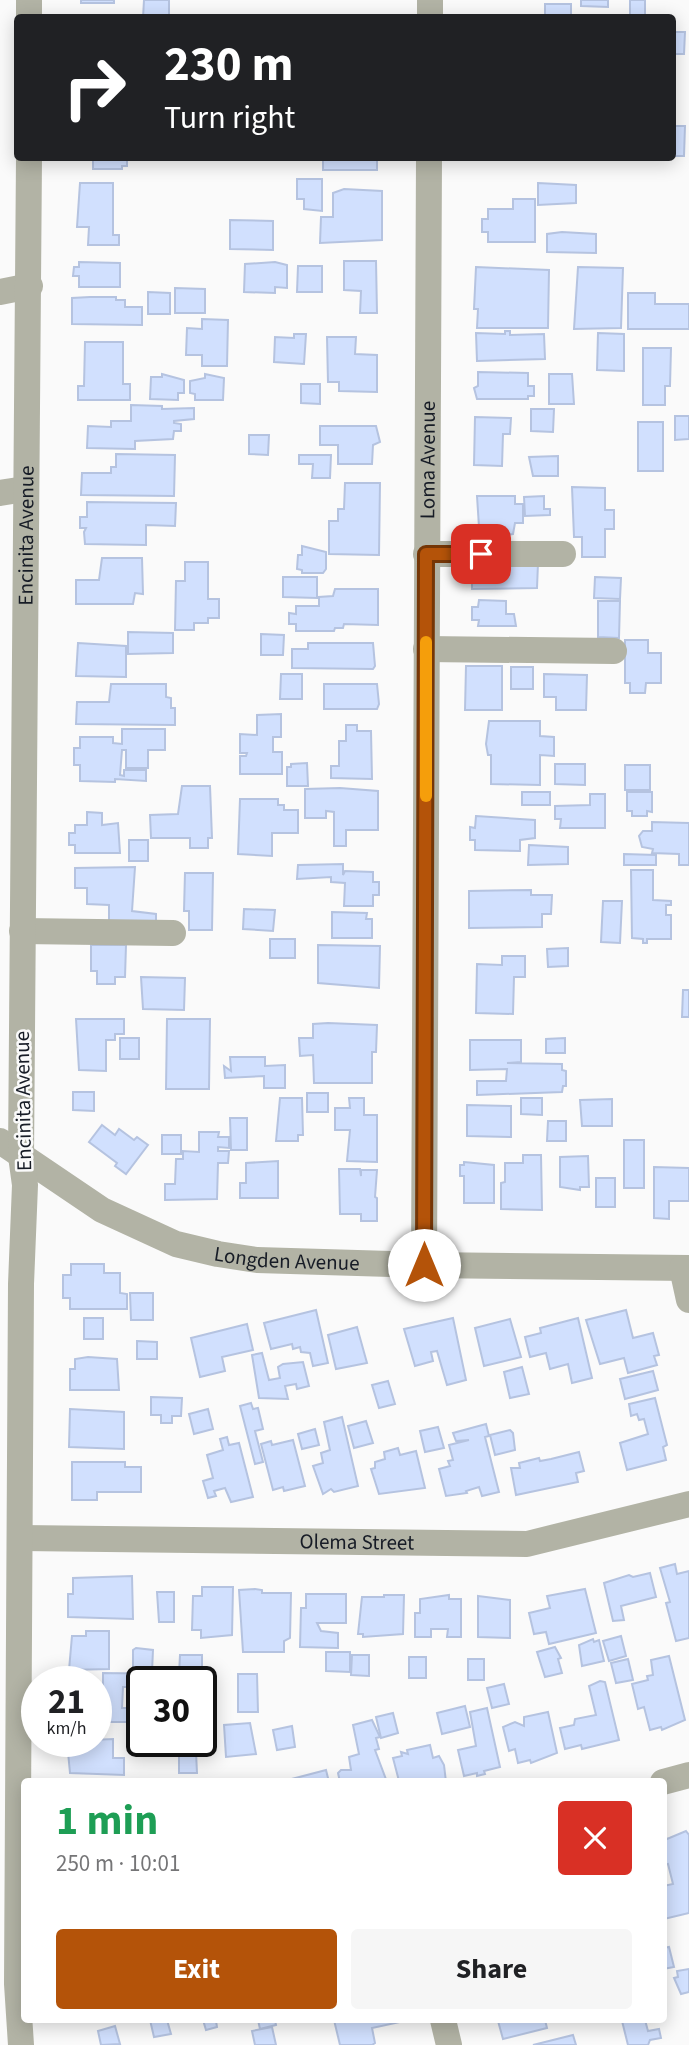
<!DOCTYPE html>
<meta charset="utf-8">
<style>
body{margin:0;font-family:"Source Sans 3",sans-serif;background:#f6f6f6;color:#202124;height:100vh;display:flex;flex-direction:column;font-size:26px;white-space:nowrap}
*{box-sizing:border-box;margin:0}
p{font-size:23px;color:#757577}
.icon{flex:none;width:38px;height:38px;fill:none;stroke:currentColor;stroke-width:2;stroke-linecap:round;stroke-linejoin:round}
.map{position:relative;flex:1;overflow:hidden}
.drawer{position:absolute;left:21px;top:1778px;width:646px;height:245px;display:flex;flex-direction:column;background:#fff;border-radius:7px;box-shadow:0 4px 18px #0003}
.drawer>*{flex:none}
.banner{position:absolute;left:14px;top:14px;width:662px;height:147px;border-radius:7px;box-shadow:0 4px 18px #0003;background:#202124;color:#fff;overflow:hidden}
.speed{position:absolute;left:21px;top:1666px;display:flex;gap:14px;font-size:35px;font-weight:700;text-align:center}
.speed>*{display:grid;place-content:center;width:91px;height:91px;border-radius:50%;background:#fff;box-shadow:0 4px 18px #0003;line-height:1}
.speed small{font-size:18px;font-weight:400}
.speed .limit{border:4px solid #111;border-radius:10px;background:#fff;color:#111}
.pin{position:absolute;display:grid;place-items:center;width:60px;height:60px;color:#fff;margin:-30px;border-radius:14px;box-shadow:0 4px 10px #0006}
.me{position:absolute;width:77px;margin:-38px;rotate:0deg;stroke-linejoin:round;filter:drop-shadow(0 0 5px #0008)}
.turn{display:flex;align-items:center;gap:24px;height:147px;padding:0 35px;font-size:32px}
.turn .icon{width:91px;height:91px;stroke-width:2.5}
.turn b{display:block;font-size:49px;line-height:60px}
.round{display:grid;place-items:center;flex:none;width:74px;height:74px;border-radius:7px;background:#f6f6f6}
.overview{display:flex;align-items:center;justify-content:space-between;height:119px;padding:0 35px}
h1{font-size:42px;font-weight:700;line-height:52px;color:#1e9e55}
.cta{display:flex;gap:14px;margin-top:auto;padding:14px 35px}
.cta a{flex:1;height:80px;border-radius:7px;background:#b45309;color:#fff;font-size:28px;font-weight:700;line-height:80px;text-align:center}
.cta a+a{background:#f6f6f6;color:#202124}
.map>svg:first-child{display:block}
</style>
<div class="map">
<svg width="689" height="2045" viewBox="0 0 689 2045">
<rect width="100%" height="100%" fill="#fafafa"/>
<g fill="#d1e0fe" stroke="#b5c3e0" stroke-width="2">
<rect x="81" y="0" width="33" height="3"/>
<polygon points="144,0 169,0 169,18 143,18"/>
<polygon points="581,0 608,0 608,7 581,6"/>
<rect x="630" y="0" width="15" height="18"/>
<rect x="545" y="4" width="26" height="14"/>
<polygon points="672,32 685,32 684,54 672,54"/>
<polygon points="672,126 685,126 684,156 672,156"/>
<polygon points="93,158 127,158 127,166 122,166 122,169 93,169"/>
<rect x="323" y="158" width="54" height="12"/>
<polygon points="297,179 322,179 322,211 304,209 304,199 297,199"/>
<polygon points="80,183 113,183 113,235 119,235 119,245 88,245 89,227 77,227"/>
<polygon points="538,183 576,185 576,203 538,205"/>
<polygon points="344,189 382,191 382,240 320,243 321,217 333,217 333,193"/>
<polygon points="513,199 535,199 535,242 488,242 488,232 482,232 482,219 488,219 488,209 513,209"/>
<polygon points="230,220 273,221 273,250 230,249"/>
<polygon points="562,232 596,234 596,253 547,252 547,234"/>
<polygon points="344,261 376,261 377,313 360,313 361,291 344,290"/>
<polygon points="79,262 120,263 120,287 79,287 79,276 73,276 74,267 79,267"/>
<polygon points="275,262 287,265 287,288 275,287 275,293 244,292 245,264"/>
<polygon points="298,266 322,266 322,292 297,292"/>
<polygon points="476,267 549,270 548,328 477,328 478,309 474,309"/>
<polygon points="578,267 623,268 621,328 574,329"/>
<polygon points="175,288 205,289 205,313 175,313"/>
<polygon points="148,292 170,293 170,314 148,314"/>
<polygon points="628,293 655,293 655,304 689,304 689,329 628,329"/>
<polygon points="90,297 116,297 116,300 125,300 125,307 142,307 142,325 72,324 72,298"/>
<polygon points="202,319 228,320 227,366 202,366 202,355 186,355 187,328 202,329"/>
<polygon points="505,331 510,331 510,335 544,334 545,359 477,361 476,333 505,334"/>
<polygon points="598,333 624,334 624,371 597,370"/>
<polygon points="294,334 306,334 304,364 274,362 275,337 294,338"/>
<polygon points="327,337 356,337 355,354 377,355 377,392 339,391 339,382 328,382"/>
<polygon points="85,342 123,342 123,384 130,384 130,400 78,400 78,386 84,386"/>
<polygon points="643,348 671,348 670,386 665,386 665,405 643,405"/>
<polygon points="478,372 528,373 528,386 534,386 534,396 528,396 528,399 477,399 474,388 478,386"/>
<polygon points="162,374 184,380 184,393 178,393 178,400 150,399 151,377 162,377"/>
<polygon points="205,374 224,378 223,400 195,400 195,394 190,393 190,381 205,378"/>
<polygon points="549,374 572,374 574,404 549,404"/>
<polygon points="301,384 320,384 320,404 301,403"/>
<polygon points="131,405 162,406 162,409 194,408 194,419 174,421 174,423 181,424 181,431 174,431 173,439 135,441 135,449 87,448 88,426 111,427 111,421 131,421"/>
<polygon points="531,409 554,409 553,432 531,431"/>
<polygon points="675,416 689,416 689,439 675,440"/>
<polygon points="475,417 511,418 510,434 503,434 502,466 474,465"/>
<rect x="638" y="422" width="25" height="49"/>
<polygon points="320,426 376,426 380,442 373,445 372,464 338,464 338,445 320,445"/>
<polygon points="249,435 269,435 268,455 249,454"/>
<polygon points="116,454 175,455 174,496 81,495 82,473 111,473 111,467 116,467"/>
<polygon points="299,455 331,455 330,478 312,478 313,464 299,464"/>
<polygon points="558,456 558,476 533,476 529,457"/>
<polygon points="345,483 380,483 379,555 329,554 329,521 338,521 338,509 344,509"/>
<polygon points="572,487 605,488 605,510 614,510 614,529 605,529 605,557 582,557 582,537 574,537"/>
<polygon points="477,496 515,496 515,504 523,504 523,523 515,523 513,534 505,535 504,531 497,531 497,528 479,527"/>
<polygon points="544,496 544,509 550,509 550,515 525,516 524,497"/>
<polygon points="87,502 176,503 175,526 146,525 146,545 85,544 84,532 86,528 80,528 80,517 87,517"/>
<polygon points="302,546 326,552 326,569 323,573 302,573 302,570 297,569 298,555 302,555"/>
<polygon points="102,558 142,558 143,594 135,593 133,604 76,604 76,580 99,580"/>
<polygon points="185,562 208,562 208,599 219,599 219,618 208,618 208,623 194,623 194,630 175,630 176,581 185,581"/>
<polygon points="477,563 538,563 537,588 472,589 472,569 477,569"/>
<polygon points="283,577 317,577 317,598 283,597"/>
<polygon points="595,577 621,578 620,599 594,598"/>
<polygon points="335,589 378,589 378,625 344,624 343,628 335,628 334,631 296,631 296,624 289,624 289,613 296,614 296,606 319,606 319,597 333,596"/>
<polygon points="479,600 506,601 506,614 514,614 516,626 478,626 479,620 472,620 472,607 478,607"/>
<polygon points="598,601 620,601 619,638 598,637"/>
<polygon points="128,632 173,633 173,653 128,654"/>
<polygon points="261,634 284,635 283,655 261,655"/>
<polygon points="625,640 648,640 648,653 661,653 661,683 646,683 645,693 630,693 630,683 625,683"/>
<polygon points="78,643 126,646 126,677 76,676"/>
<polygon points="308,643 373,643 375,666 373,669 292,668 292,649 308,649"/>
<polygon points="466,666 502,666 502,710 465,710"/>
<rect x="511" y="667" width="22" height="22"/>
<polygon points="281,674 302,674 302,699 280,699"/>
<polygon points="544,674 587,675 586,710 556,710 556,697 544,697"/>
<polygon points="111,684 166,684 166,697 171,698 171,708 175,708 175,725 76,724 77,702 109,702"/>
<polygon points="324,684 377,684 379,704 377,709 324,709"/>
<polygon points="281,714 281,737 273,737 273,752 282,752 282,774 240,774 240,756 246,756 247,753 240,753 240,734 257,735 257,715"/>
<polygon points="489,721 540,721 540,736 554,737 554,756 540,755 540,785 491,784 491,755 488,755 486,744"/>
<polygon points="346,725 357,725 357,731 371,731 372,779 331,778 331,766 339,766 339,741 346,741"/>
<polygon points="122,729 165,729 165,750 148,750 148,768 126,768 126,750 122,750 120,775 124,776 124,770 146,770 146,781 115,779 115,782 80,781 80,765 74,765 74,748 80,748 80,737 113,737 113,743 122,744"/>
<polygon points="307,763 308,786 287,786 287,767 291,767 291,764"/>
<polygon points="555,764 585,764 585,785 555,784"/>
<rect x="625" y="765" width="25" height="25"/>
<polygon points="182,786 210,786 212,838 208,838 208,848 190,848 190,838 151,838 150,815 178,814"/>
<polygon points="340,788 378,791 378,830 346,830 346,846 334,846 334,812 326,811 326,818 305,818 305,789"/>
<rect x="522" y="792" width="28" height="13"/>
<polygon points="627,792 652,792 652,812 647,811 647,816 632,816 632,811 627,811"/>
<polygon points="590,794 605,794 605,828 560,828 561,819 555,819 555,806 590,805"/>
<polygon points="240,799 278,799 278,805 284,805 284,810 298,810 298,833 272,833 272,856 238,854"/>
<polygon points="87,812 102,813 102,825 118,823 120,853 75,853 75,845 69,845 69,833 75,833 75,825 87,825"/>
<polygon points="476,816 535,820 535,838 520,840 520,851 475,850 475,840 470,840 470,827 475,828"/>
<polygon points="652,822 689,823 689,865 679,865 679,854 652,853 653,849 642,847 639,836 643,831 652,831"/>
<rect x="129" y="840" width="19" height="21"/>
<polygon points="529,845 568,847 568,864 528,865"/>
<polygon points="624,854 656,855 656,865 624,865"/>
<polygon points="343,864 343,875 345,871 373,872 373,882 379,882 379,895 373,895 373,906 344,906 345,883 331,882 331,877 297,879 298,865"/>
<polygon points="135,867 132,911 156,914 156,928 109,930 109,905 87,904 87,888 75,888 75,868"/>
<polygon points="631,870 653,870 653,900 671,901 671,905 666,905 666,915 671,915 671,939 647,939 647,943 643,943 643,939 632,938"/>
<polygon points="185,873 213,873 212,930 189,930 189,911 184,911"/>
<polygon points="531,890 531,895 552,895 551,914 542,914 542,927 469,928 469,891"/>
<polygon points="603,901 622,901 620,943 601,942"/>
<polygon points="244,909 275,910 273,931 243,929"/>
<polygon points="332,912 367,913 366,919 372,919 372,938 332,938"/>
<rect x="270" y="939" width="25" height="19"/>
<polygon points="91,945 126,945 125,977 115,977 115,984 97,984 97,971 91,971"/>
<polygon points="318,945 380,946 379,988 318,983"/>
<polygon points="568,948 568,966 548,967 547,949"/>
<polygon points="502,956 525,956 525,977 514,977 513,1014 476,1013 477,964 502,965"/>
<polygon points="141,977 185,978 184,1010 143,1009"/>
<polygon points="683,990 689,990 689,1017 682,1017"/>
<polygon points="76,1019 124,1019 124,1034 115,1034 115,1040 106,1040 106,1071 79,1070"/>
<polygon points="167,1019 210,1019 209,1089 166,1089"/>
<polygon points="328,1023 377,1025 376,1052 372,1052 372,1083 314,1083 313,1055 300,1056 299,1038 313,1038 313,1024"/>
<rect x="120" y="1038" width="19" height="21"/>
<polygon points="565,1038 565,1053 546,1053 546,1039"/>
<polygon points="470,1040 521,1040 521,1062 507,1063 562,1064 562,1070 566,1071 566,1086 563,1086 562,1092 477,1095 477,1081 506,1081 507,1069 470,1070"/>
<polygon points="230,1057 265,1057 265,1066 285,1065 285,1088 264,1088 264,1076 225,1078 224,1066 231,1071"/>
<polygon points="73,1092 94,1092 94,1111 73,1110"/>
<rect x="307" y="1093" width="21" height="19"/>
<polygon points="280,1098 302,1098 303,1135 298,1135 298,1141 276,1141"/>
<polygon points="349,1098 364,1098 364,1115 377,1115 377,1162 347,1161 350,1130 335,1130 335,1108 350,1108"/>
<polygon points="521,1098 542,1098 542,1115 521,1114"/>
<polygon points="612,1099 612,1126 582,1126 580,1100"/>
<polygon points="467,1105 511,1106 511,1137 467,1136"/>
<polygon points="230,1118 247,1118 247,1150 231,1150"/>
<polygon points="548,1121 566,1121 566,1141 547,1141"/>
<polygon points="102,1125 115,1135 119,1129 134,1140 137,1137 148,1145 126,1174 115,1166 117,1163 89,1142"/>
<polygon points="199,1132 219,1132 218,1137 229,1137 229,1148 218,1147 218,1151 229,1151 228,1163 218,1163 217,1199 165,1200 165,1184 175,1184 176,1159 183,1159 183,1151 199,1152"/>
<rect x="162" y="1135" width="19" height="19"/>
<rect x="624" y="1140" width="20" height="48"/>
<polygon points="523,1155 541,1155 542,1210 501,1209 501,1183 505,1182 505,1163 523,1163"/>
<polygon points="588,1156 589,1187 580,1187 580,1190 560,1187 560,1157"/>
<polygon points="278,1161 278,1198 240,1198 240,1183 246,1183 246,1163"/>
<polygon points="464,1162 494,1165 494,1203 464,1203 464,1176 460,1176 460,1165 464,1165"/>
<polygon points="654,1167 689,1168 689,1201 669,1201 669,1219 654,1218"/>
<polygon points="339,1169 360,1169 361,1176 361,1170 377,1170 375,1197 377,1198 377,1221 361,1221 361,1214 340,1214"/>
<rect x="596" y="1178" width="19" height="29"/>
<polygon points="71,1264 104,1264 104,1273 120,1273 120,1293 127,1294 127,1309 70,1309 70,1298 63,1298 63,1275 71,1275"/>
<polygon points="130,1293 153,1293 153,1320 131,1320"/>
<polygon points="316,1310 328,1363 313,1366 310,1353 301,1352 300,1347 293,1349 292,1344 271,1349 264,1323"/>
<polygon points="626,1310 633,1338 653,1333 659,1355 654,1356 657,1365 628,1373 624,1358 600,1364 586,1320"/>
<rect x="84" y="1318" width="19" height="21"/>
<polygon points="453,1318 466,1380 447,1385 437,1351 431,1352 433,1361 415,1366 404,1329"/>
<polygon points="578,1318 592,1378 572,1383 568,1364 550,1369 546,1353 530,1357 525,1337 541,1333 540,1328"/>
<polygon points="510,1319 521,1357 484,1366 475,1328"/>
<polygon points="247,1324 253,1350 222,1357 225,1371 200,1377 191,1338"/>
<polygon points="357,1327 367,1363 336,1369 328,1335"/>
<polygon points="137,1341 157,1342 157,1359 137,1359"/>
<polygon points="262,1353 269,1380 280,1378 278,1367 283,1364 303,1362 309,1386 297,1389 296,1384 285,1386 288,1399 259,1398 252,1355"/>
<polygon points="88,1357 117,1359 119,1390 70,1390 70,1369 75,1369 75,1359"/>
<polygon points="522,1367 529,1394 510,1398 504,1372"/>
<polygon points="653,1371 658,1390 625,1399 620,1379"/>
<polygon points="388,1381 395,1404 379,1408 372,1385"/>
<polygon points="151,1397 182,1398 181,1416 172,1416 172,1423 161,1423 161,1415 151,1415"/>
<polygon points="655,1398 667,1445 663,1447 666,1460 627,1470 620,1443 648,1434 644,1419 639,1420 637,1414 631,1416 629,1404"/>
<polygon points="251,1403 253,1409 258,1408 263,1429 255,1431 263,1462 255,1464 240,1406"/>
<polygon points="70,1409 124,1412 124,1449 69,1447"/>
<polygon points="208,1409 213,1429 194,1434 189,1414"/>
<polygon points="342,1417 358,1486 334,1492 331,1489 323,1494 313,1466 323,1463 321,1453 330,1450 324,1422"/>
<polygon points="366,1421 373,1443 354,1448 348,1426"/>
<polygon points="486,1424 489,1436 485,1437 499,1492 482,1496 479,1487 466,1491 467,1493 446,1496 439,1469 450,1466 448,1461 453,1460 449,1445 469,1440 456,1441 453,1433"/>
<polygon points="438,1427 444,1448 425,1452 420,1431"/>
<polygon points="315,1429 319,1445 302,1449 298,1434"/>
<polygon points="510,1430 513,1433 515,1450 495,1455 490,1435"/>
<polygon points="227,1437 229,1445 239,1443 253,1497 231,1502 225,1488 214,1491 216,1496 208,1498 203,1481 213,1478 207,1455 223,1450 220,1439"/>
<polygon points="293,1440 305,1486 284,1491 283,1487 273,1490 261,1444 271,1441 272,1445"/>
<polygon points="398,1448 400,1455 416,1451 425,1488 379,1494 371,1469 375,1468 375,1462 385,1459 384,1452"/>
<polygon points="579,1452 584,1471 576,1473 578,1482 516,1495 511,1468 520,1468 519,1463 539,1458 540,1461 551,1459"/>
<polygon points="72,1462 125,1462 125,1467 141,1467 141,1492 97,1492 97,1500 72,1500"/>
<polygon points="675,1564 677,1574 689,1571 689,1638 676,1641 666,1603 670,1602 660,1568"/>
<polygon points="650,1573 656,1597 621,1606 624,1620 613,1621 604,1583 629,1575 633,1577"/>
<polygon points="132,1576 133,1619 68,1617 68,1594 73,1594 73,1578"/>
<polygon points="202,1587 233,1587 232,1635 201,1638 201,1630 192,1630 193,1596 202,1596"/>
<polygon points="255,1589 262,1590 262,1593 291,1593 290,1638 284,1641 284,1652 243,1652 239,1590"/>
<polygon points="585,1589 596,1633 549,1644 546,1632 534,1634 529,1613 550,1608 547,1596"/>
<polygon points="157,1592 174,1592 174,1622 159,1622"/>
<polygon points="306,1594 346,1594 346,1623 317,1623 321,1631 338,1633 338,1648 300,1647 301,1608 306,1608"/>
<polygon points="384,1595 404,1595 403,1634 363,1637 363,1634 358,1634 362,1597 384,1597"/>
<polygon points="449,1595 449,1599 461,1599 461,1637 447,1637 448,1629 431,1629 431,1637 415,1637 415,1613 420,1613 420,1599"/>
<polygon points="478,1596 510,1600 510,1638 478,1637"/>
<polygon points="86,1631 109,1631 109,1669 69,1670 72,1636 86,1636"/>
<polygon points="621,1636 626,1656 609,1661 603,1641"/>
<polygon points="593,1639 594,1642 599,1640 604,1661 582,1666 579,1645"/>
<polygon points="555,1647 561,1658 558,1659 562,1673 545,1677 537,1652"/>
<polygon points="136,1648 153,1650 152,1672 133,1672 133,1650"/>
<polygon points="326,1652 350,1652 350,1672 326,1671"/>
<polygon points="180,1655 202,1655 202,1675 179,1674"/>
<polygon points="352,1655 369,1655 369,1676 351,1675"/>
<polygon points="669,1656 685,1720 662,1730 661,1727 650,1730 644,1707 638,1709 632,1684 648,1680 647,1676 653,1675 651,1660"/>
<rect x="409" y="1657" width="17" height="21"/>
<rect x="468" y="1659" width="16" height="21"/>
<polygon points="628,1659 633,1680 616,1683 611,1663"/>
<polygon points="103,1673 178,1674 178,1682 142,1682 142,1693 141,1687 123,1687 122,1708 129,1708 131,1722 97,1722 96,1686 103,1686"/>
<polygon points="238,1674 257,1674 258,1712 238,1712"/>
<polygon points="600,1681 605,1682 619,1740 582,1749 581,1745 565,1749 560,1728 574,1725 575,1719 596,1715 589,1686"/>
<polygon points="504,1684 509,1704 492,1708 487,1688"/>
<polygon points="465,1706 470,1727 442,1734 437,1713"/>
<polygon points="487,1708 500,1767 484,1771 485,1774 477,1776 477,1773 464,1776 458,1750 476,1746 470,1712"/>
<polygon points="548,1712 557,1753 531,1763 530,1760 518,1763 515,1749 509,1751 503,1727 515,1722 524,1726 524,1717"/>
<polygon points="393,1713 398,1733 381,1738 376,1717"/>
<polygon points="372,1720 380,1737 376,1738 379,1749 375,1750 387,1782 340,1782 338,1773 341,1770 351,1770 349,1757 359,1754 353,1725"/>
<polygon points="250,1723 256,1754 226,1757 224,1725"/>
<polygon points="292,1726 295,1747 277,1750 273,1730"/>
<polygon points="141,1729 142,1741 168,1741 169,1746 141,1746"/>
<polygon points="113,1739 113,1758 124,1758 124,1775 70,1773 68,1752 70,1752 70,1741"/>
<polygon points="430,1745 433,1758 439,1756 444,1765 446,1782 399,1781 393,1758 402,1756 401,1752 408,1754 407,1750"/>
<polygon points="179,1752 196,1752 197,1773 179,1773"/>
<polygon points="326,1770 329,1782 289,1782 288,1780"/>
<polygon points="686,1831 689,1835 689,1913 664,1919 663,1886 673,1884 668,1864 663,1865 663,1835 667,1839"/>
<polygon points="669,1947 674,1967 663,1969 663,1948"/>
<polygon points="689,1969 689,1992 681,1994 674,1978 678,1977 677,1971"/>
<polygon points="150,2020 167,2020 171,2034 154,2037"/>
<polygon points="203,2020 222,2020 216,2021 217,2027 206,2030"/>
<polygon points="258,2020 275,2020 276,2025 260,2029"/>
<polygon points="334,2020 400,2020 400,2022 372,2028 375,2043 372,2045 340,2045"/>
<polygon points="545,2020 547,2028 503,2039 498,2021"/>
<polygon points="645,2020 648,2031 659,2029 661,2038 650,2040 648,2045 628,2045 622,2021"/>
<polygon points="115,2026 120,2044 101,2045 98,2031"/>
<polygon points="272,2027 276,2045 255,2045 252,2031"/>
<polygon points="573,2035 576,2045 533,2045"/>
</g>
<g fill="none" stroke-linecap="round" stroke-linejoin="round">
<g stroke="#b2b3a5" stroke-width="26">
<polyline points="29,0 29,18"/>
<polyline points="430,18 430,0"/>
<polyline points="0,292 30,286"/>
<polyline points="0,493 25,489"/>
<polyline points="426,554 563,554"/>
<polyline points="426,649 614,651"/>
<polyline points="22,931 173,933"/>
<path id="s1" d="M0,1141L102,1210L176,1244L218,1254L257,1260L424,1265L689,1268"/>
<path id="s2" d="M424,1265L429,158"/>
<polyline points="682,1268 689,1300"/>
<path id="s3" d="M21,1538L527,1544L689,1504"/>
<polyline points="663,1782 689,1775"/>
<polyline points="443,2020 449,2045"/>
<path id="s4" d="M21,2045L17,1984L21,1284L25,1185L21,1156L29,158"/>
</g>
</g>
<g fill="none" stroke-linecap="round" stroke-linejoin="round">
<g stroke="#753606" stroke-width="18">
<polyline id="route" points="424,1265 426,554 481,554"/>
</g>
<use href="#route" stroke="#b45309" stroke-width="12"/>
<polyline stroke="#f59e0b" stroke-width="12" points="426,796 426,642"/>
</g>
<g text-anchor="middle" stroke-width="5" stroke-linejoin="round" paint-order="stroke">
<g font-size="21" fill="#171c26" stroke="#fafafa">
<text dy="7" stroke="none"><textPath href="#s2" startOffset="805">Loma Avenue</textPath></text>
<text dy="7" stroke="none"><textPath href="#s4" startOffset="1510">Encinita Avenue</textPath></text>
<text transform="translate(23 1101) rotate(-91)" y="7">Encinita Avenue</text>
<text dy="7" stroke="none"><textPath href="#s1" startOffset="317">Longden Avenue</textPath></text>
<text dy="7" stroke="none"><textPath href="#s3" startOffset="336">Olema Street</textPath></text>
</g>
</g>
</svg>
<div class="speed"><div>21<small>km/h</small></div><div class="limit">30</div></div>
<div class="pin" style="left:481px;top:554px;background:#d93025"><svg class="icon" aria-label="arrive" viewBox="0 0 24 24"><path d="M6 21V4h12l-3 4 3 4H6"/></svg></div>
<svg class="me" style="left:424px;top:1265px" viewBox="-20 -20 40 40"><circle r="19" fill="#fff"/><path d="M0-13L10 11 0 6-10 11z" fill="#b45309"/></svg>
<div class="banner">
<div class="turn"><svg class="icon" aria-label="right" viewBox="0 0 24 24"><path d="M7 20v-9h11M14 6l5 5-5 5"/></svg><div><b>230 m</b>Turn right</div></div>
</div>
<section class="drawer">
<div class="overview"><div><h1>1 min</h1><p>250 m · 10:01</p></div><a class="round" style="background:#d93025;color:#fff"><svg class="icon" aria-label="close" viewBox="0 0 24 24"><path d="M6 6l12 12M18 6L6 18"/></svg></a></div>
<div class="cta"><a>Exit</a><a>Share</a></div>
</section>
</div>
